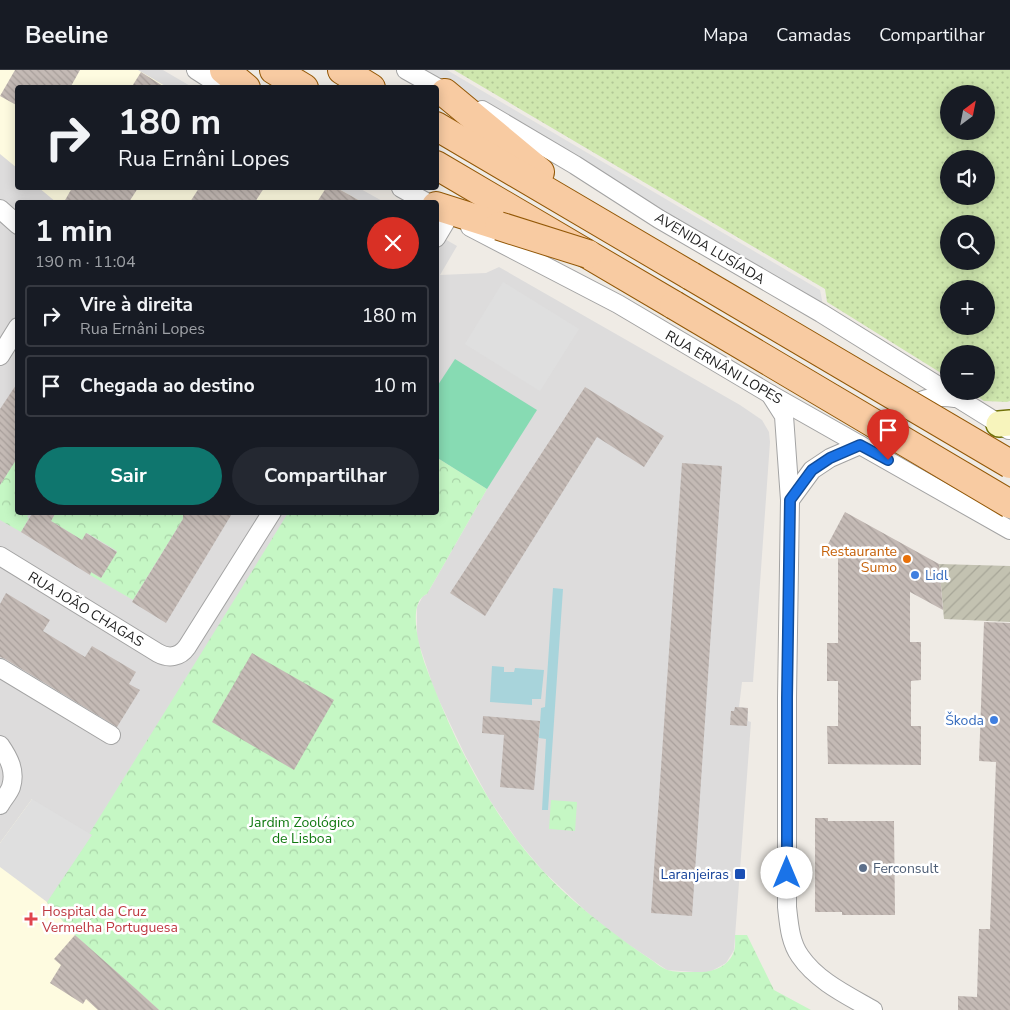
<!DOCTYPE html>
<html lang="pt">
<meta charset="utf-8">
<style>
body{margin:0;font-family:"Nunito Sans",sans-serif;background:#242831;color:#f1f3f6;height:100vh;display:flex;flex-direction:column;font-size:19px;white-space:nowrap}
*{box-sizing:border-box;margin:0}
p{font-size:16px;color:#9ea1a6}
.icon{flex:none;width:28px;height:28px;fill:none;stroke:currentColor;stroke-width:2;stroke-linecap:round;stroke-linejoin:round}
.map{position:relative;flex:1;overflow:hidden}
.panel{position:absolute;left:15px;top:130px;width:424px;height:315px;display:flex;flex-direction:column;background:#171b24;border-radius:5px;box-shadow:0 2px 12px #0003}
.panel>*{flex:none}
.guide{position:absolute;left:15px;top:15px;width:424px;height:105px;border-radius:5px;box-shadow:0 2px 12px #0003;background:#171b24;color:#f1f3f6;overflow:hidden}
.needle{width:32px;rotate:32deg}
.tools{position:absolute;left:940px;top:15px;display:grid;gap:10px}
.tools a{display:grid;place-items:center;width:55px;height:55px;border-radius:50%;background:#171b24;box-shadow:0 2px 12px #0003;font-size:25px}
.pin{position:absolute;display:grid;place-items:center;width:42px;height:42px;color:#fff;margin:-51px -21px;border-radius:50% 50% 50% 0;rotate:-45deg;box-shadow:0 0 5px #0007}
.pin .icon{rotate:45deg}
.me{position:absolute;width:55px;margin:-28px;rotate:0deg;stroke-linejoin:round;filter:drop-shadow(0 0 4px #0008)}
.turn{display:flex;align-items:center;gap:18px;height:105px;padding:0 20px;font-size:22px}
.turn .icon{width:65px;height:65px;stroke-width:2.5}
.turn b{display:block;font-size:35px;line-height:42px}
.round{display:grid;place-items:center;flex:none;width:52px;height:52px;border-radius:26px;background:#242831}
.overview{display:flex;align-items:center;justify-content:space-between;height:85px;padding:0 20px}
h1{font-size:30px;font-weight:700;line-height:38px}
.cta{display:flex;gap:10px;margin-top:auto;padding:10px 20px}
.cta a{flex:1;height:58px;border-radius:30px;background:#0f766e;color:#fff;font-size:20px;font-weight:700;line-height:58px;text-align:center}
.cta a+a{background:#242831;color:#f1f3f6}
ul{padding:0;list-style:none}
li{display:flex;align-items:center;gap:15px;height:62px;margin:0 10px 8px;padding:0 10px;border:2px solid #363941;border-radius:5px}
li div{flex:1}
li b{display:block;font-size:19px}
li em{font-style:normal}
header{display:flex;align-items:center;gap:30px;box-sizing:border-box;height:70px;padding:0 25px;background:#171b24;border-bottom:1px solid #363941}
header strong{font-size:24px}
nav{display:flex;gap:28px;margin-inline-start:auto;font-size:18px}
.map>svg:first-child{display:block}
</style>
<header>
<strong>Beeline</strong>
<nav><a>Mapa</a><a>Camadas</a><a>Compartilhar</a></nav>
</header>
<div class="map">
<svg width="1010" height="940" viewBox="0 0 1010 940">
<defs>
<pattern id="construction-furrows" width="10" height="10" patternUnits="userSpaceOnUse" patternTransform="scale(1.25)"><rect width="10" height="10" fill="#c3c2b1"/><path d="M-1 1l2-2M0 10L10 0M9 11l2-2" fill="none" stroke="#a7a698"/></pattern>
<pattern id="grass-dots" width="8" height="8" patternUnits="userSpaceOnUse" patternTransform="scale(1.25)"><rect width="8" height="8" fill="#cfe7ae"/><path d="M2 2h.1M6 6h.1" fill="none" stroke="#b1c695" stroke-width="1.8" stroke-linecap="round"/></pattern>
<pattern id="park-crowns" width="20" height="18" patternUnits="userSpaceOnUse" patternTransform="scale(1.25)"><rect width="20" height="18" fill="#c5f7c4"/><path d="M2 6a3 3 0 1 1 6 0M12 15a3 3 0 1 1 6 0" fill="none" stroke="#a9d3a8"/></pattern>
<pattern id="building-back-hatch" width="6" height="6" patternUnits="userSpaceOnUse" patternTransform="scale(1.25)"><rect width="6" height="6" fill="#c4bab5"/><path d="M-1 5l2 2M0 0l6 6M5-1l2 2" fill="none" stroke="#a89f9b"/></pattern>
</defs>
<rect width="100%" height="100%" fill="#efebe5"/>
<g fill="#dddcdc">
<polygon points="0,0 163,0 192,17 18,18 18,118 359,118 384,132 18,132 18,442 299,443 231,940 0,940"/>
<polygon points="436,164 457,176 440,205 486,203 499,197 740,335 762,350 769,362 770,372 753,612 742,612 739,637 748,638 748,651 751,652 734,880 726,893 708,903 667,900 623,871 590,845 542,800 517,770 489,729 465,685 435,622 417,568 417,537 423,526 427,524 487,419 436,387"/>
</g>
<g fill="#fefbe0">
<polygon points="0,0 138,0 167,17 18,18 17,98 0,84"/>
<polygon points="39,118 337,118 362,132 56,132"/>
<polygon points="32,729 47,833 75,865 159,940 0,940 0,773"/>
</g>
<polygon fill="url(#construction-furrows)" points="939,494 1010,496 1010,552 944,549"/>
<path fill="url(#grass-dots)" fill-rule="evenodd" d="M454,0H1010V331L1007,332L984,331L969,321H986V284H949V308L827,232L825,219ZM949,24H986V61H949ZM949,89H986V126H949ZM949,154H986V191H949ZM949,219H986V256H949Z"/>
<g fill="url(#park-crowns)">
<polygon points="17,387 18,442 30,443 27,447 29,448 21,462 0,450 0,415"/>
<path d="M436,387L487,419L427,524C406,533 420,579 425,594C452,668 489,742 542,800C562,822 584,840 607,858C621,869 635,879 650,889C655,892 660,897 665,899C674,903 689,902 699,902C712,903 728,896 733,884C736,878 735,871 735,865H747L774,920L811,940H159L75,865L47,832L288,443L436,442Z"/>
<polygon points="53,442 183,443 183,449 133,530 90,505 91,502 101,508 117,481 87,463 82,470 51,451 55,444"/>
<polygon points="551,730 577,732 575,761 549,759"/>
</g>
<polygon fill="#87dbb3" points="455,289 537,340 487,419 436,387 436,318"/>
<g fill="#dfdfdf">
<polygon points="421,0 447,0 820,220 823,235"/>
<polygon points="503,212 579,259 540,321 465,274"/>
<polygon points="32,729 92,765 47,832 0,797 0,773"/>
</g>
<g fill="#a8d4db">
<polygon points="553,518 563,519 548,740 542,740 546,669 539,668 541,638 545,637"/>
<polygon points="492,596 504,597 504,602 514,602 515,598 544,600 541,629 532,629 532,635 490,632"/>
</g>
<g fill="url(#building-back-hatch)">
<polygon points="15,0 80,0 70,18 18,18 18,36 0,26"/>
<polygon points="141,2 166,18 131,18"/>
<polygon points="72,118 138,118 129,132 64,132"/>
<polygon points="199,118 264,118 255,132 190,132"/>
<polygon points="326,118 337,118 362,132 317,132"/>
<polygon points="18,312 18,387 0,415 0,339"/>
<polygon points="585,317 664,366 644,397 597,367 485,546 450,523"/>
<polygon points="682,393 722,396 692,846 651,843"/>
<polygon points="33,442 56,442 51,451 82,470 86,463 117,482 101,508 91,502 90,505 21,462"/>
<polygon points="183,442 233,442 166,553 132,532 183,449"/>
<polygon points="845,442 939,494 943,540 910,522 910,572 921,572 921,610 911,611 911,656 921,656 921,695 828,694 827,656 838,656 838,611 827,611 827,573 838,573 838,482 827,476"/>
<polygon points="6,523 50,550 43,561 85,587 92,576 136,602 129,614 140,620 117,657 5,589 0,587 0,534"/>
<polygon points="984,552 1010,553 1010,940 958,940 958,926 977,927 979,859 990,859 996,692 979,691"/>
<polygon points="252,583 334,630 294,700 212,652"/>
<polygon points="735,637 748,638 747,656 730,655 731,641 734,641"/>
<polygon points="483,646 540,651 534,720 500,717 504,665 482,663"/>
<polygon points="815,748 828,748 828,751 894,751 895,845 842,845 842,842 815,842"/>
<polygon points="75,865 136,919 159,940 98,940 86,929 83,934 50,913 61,895 54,889"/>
</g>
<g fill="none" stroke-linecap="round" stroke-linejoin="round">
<g stroke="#a3a3a3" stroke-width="20">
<g id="street">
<polyline points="196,0 224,18"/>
<polyline points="406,0 454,27"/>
<polyline points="482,40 575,95 659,149 821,243 1009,360"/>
<polyline points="401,118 426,132"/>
<polyline points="0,139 18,155"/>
<polyline points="470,157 618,234 770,324 1010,460"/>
<polyline points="436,168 449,146"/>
<polyline points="0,286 18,257"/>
<path d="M770,324L784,346L790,430L787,628V837C789,854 790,872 800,886C817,911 847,925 873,940"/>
<path d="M888,371C897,338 921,323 955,328"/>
<polyline points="790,430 812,400 830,388 860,375"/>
<path d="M0,486L158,583C169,589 180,587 187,577L272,442"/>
<polyline points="0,598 111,665"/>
<path d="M0,675C9,688 16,701 11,717C9,723 3,729 0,735"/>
</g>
</g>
<g stroke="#70720a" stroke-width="28">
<polyline id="secondary" points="999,354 1010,353"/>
</g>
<g stroke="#935807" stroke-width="30">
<g id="primary">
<polyline points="224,0 246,18"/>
<polyline points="274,0 304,18"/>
<polyline points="342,0 371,18"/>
<polyline points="445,23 540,102"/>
<polyline points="436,56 691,206"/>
<polyline points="436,95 674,235"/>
<polyline points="436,136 499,156"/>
</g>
</g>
<use href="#street" stroke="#fff" stroke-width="18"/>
<use href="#secondary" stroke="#f7f4bc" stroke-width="25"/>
<use href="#primary" stroke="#f8cba2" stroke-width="28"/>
<g stroke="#935807" stroke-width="30" stroke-linecap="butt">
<g id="primary-bridge">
<polyline points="499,156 588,184"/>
<polyline points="691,206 1010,394"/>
<polyline points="674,235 1010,434"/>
</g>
</g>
<use href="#primary-bridge" stroke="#f8cba2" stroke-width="28"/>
</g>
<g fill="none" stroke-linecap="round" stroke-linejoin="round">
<g stroke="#114b97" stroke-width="12">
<polyline id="route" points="787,803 787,628 790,430 812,400 830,388 860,375 888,390"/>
</g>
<use href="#route" stroke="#1a73e8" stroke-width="9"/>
</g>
<circle fill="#e8710a" stroke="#fff" stroke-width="2" cx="907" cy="489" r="5"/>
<g fill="#3f7fe0" stroke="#fff" stroke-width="2">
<circle cx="915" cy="505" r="5"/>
<circle cx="994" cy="650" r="5"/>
</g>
<circle fill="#5c6f8a" stroke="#fff" stroke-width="2" cx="863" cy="798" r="5"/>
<rect fill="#1a4fb4" stroke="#fff" stroke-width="2" x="734" y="798" width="12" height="12" rx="2.5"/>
<path fill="#e0444e" stroke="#fff" stroke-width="2" d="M28.5 841.5h5v5h5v5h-5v5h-5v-5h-5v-5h5z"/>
<g text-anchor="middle" stroke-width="5" stroke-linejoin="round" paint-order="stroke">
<g font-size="14" fill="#1f1f1f" stroke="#fff">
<text transform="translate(710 178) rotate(31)" y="5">AVENIDA LUSÍADA</text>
<text transform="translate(724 297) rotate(30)" y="5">RUA ERNÂNI LOPES</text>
<text transform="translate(86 539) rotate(31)" y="5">RUA JOÃO CHAGAS</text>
</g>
<g font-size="14" fill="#c56008" stroke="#fff" text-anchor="end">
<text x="897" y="486">Restaurante<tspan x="897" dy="16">Sumo</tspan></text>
</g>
<g font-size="14" fill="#366cbe" stroke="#fff" text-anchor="start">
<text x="925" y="510">Lidl</text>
<text x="984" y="655" text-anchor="end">Škoda</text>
</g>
<g font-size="14" fill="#117910" stroke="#fff">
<text x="302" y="757">Jardim Zoológico<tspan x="302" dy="16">de Lisboa</tspan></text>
</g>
<g font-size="14" fill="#4e5e75" stroke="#fff" text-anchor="start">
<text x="873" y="803">Ferconsult</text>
</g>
<g font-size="14" fill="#164399" stroke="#fff" text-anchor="end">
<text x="729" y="809">Laranjeiras</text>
</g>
<g font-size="14" fill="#be3a42" stroke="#fff" text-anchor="start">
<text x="42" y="846">Hospital da Cruz<tspan x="42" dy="16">Vermelha Portuguesa</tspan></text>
</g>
</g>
</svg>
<div class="tools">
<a><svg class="needle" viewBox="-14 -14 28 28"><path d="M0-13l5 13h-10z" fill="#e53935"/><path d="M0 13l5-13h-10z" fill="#9ea1a6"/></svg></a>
<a><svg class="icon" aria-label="sound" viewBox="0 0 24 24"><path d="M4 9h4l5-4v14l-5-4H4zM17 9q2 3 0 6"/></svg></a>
<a><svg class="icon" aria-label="search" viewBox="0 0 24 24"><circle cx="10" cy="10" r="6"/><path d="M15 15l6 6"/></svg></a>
<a>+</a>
<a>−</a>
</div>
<div class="pin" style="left:888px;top:390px;background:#d93025"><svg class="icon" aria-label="arrive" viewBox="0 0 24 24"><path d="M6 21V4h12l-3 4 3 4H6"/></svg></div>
<svg class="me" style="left:787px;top:803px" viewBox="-20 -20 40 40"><circle r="19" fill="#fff"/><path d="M0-13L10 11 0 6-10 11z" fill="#1a73e8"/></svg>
<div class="guide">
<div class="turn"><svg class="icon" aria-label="right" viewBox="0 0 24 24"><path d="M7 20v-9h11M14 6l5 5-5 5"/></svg><div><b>180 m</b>Rua Ernâni Lopes</div></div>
</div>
<section class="panel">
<div class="overview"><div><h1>1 min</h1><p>190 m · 11:04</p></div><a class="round" style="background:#d93025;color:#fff"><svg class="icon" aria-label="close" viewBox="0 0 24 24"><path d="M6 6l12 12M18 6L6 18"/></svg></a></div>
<ul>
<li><svg class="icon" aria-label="right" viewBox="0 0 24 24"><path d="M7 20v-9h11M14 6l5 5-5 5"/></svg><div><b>Vire à direita</b><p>Rua Ernâni Lopes</p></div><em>180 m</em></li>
<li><svg class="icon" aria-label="arrive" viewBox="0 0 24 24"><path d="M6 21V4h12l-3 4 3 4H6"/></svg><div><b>Chegada ao destino</b></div><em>10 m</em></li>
</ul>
<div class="cta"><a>Sair</a><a>Compartilhar</a></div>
</section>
</div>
